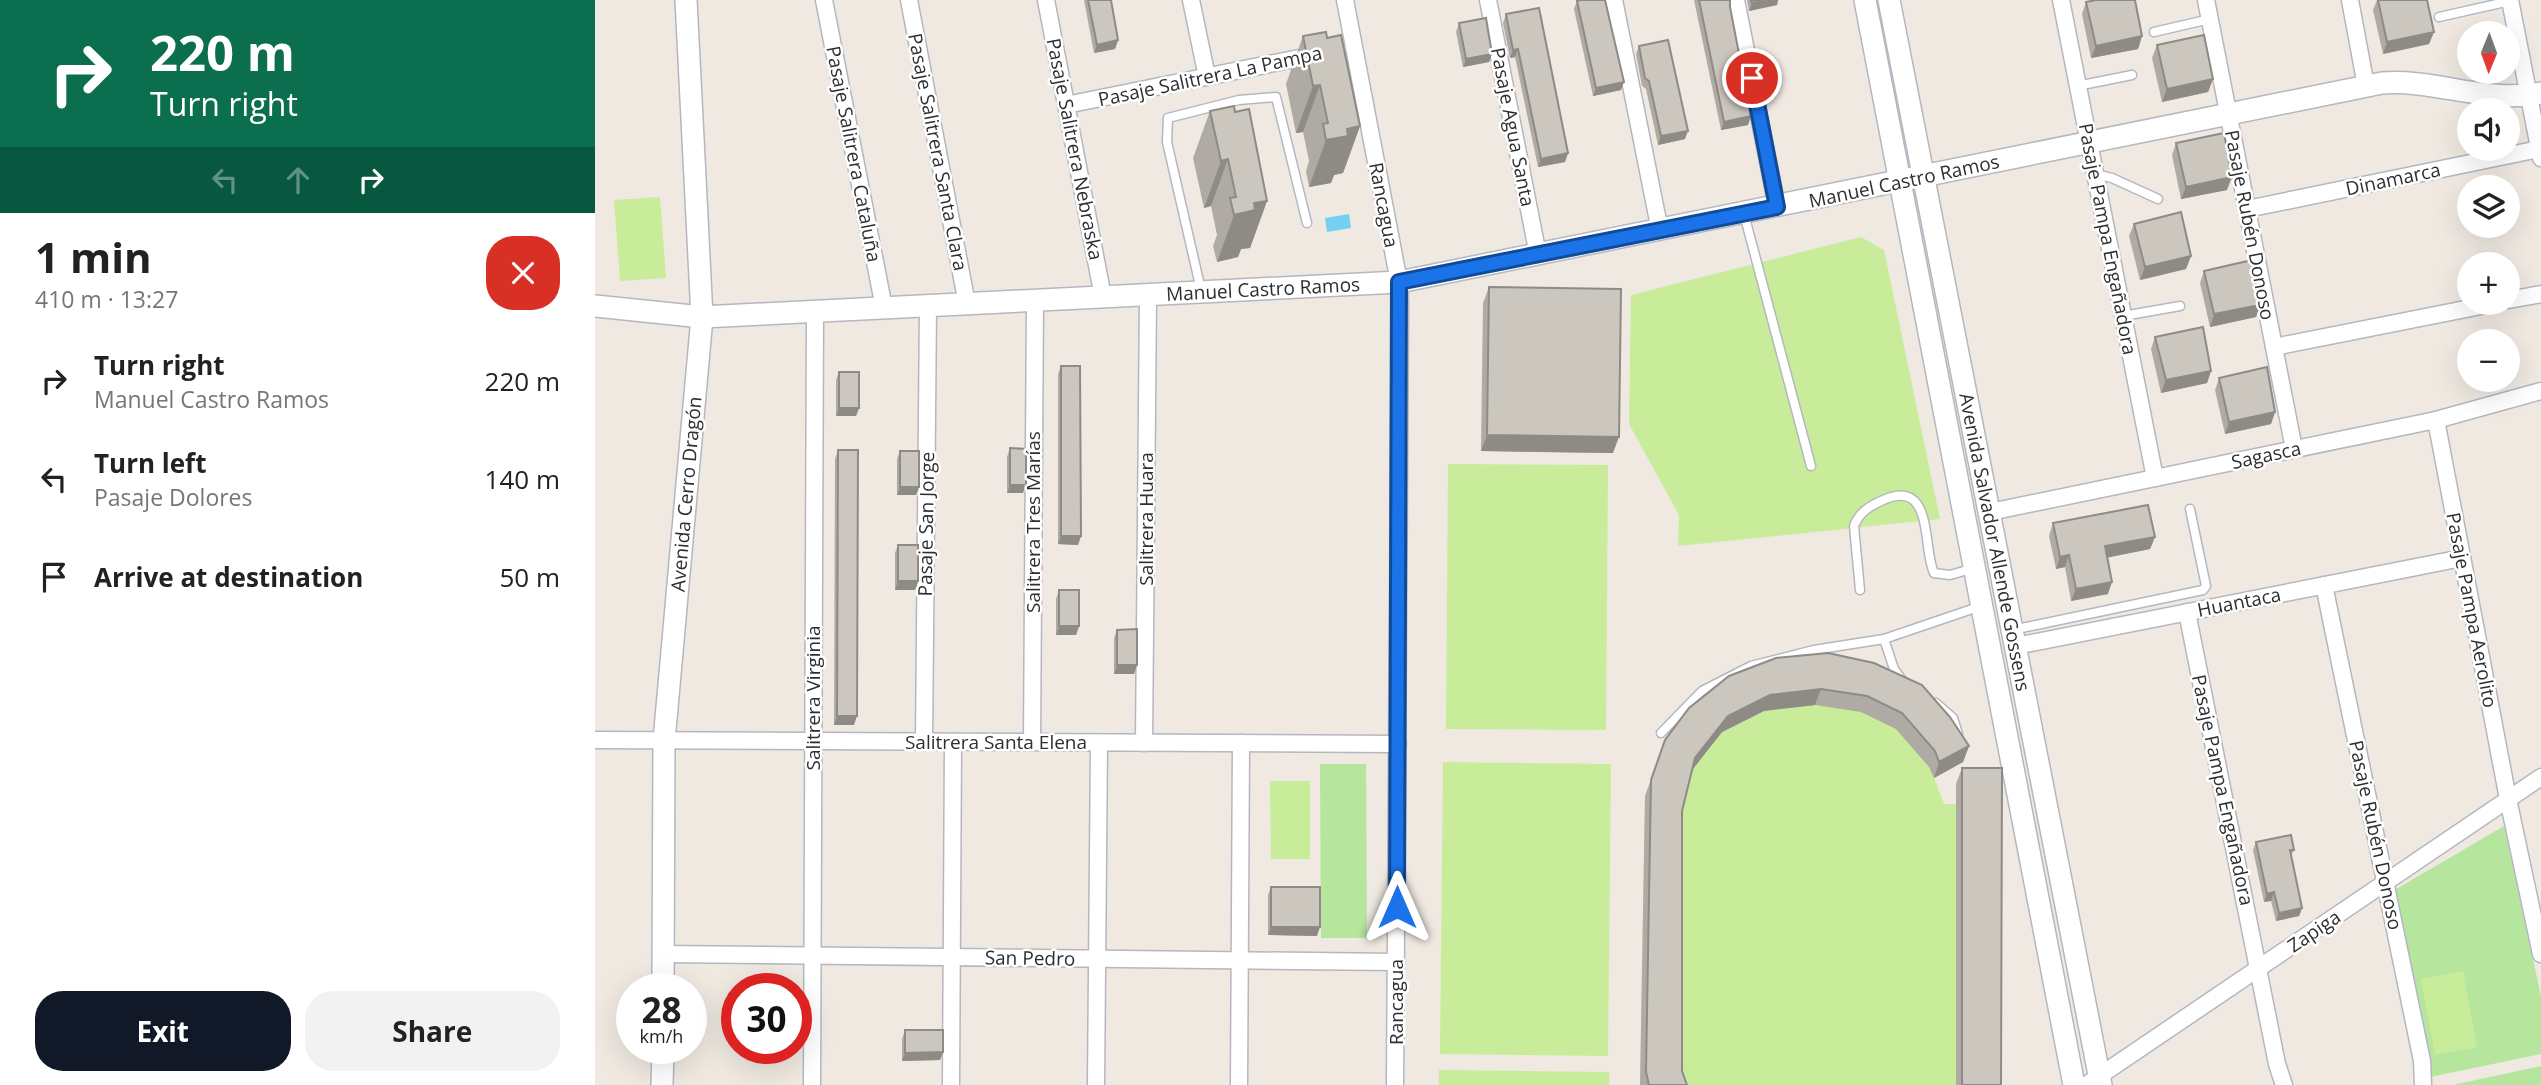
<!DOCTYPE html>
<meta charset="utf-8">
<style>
body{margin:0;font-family:"Open Sans",sans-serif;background:#f2f2f2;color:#222;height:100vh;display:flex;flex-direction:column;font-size:26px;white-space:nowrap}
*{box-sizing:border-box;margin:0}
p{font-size:23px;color:#767676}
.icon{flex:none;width:38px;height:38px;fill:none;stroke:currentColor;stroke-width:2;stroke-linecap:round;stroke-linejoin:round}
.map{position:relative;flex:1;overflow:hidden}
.side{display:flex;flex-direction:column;background:#fff;width:595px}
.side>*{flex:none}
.top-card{background:#0b6e4f;color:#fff;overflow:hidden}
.needle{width:46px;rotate:181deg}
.fabs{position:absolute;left:1862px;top:21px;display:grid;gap:14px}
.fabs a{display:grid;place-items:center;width:63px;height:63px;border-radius:50%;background:#fff;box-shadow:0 7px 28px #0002;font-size:35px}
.speed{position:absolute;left:21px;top:973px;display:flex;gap:14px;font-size:35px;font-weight:700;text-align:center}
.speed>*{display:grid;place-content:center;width:91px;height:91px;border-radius:50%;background:#fff;box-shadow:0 7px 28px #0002;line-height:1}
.speed small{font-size:18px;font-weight:400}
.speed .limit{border:10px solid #d22;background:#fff;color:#111}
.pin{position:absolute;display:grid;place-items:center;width:60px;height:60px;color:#fff;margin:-30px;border:4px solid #fff;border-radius:50%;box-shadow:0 2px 7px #0007}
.me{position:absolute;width:77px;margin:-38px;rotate:0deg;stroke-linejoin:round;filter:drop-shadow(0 0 5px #0008)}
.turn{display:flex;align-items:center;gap:24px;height:147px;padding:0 35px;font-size:32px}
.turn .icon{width:91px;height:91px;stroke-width:2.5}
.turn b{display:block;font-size:49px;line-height:60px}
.lanes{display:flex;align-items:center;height:66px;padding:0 35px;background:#0003;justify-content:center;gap:35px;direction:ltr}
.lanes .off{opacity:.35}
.round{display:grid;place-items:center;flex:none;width:74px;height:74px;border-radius:28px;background:#f2f2f2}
.overview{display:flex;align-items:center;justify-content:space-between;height:119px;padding:0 35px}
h1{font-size:42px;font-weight:700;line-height:52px}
.cta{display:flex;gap:14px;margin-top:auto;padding:14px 35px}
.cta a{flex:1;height:80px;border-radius:28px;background:#111827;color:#fff;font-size:28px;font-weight:700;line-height:80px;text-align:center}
.cta a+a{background:#f2f2f2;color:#222}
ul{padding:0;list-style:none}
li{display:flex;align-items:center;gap:21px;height:98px;padding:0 35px}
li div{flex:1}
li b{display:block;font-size:26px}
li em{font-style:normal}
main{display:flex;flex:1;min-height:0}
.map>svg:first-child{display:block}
</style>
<main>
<section class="side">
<div class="top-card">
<div class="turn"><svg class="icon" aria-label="right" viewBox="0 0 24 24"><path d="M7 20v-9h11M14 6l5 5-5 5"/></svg><div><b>220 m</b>Turn right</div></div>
<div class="lanes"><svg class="icon off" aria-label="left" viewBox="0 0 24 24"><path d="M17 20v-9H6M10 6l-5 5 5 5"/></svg><svg class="icon off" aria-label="ahead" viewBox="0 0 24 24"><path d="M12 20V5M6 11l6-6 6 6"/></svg><svg class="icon" aria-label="right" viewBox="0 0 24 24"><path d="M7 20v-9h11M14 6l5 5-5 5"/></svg></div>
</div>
<div class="overview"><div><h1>1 min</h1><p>410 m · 13:27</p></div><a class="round" style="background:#d93025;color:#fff"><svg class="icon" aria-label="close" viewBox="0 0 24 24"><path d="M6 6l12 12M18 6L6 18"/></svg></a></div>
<ul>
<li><svg class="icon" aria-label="right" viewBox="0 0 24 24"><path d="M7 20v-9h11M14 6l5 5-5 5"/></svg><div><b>Turn right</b><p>Manuel Castro Ramos</p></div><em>220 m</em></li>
<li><svg class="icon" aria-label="left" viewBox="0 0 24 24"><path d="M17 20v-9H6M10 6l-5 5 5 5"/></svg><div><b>Turn left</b><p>Pasaje Dolores</p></div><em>140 m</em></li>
<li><svg class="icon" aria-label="arrive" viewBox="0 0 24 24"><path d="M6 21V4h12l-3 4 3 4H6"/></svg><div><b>Arrive at destination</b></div><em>50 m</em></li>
</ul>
<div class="cta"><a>Exit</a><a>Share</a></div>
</section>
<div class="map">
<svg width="1946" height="1085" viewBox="0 0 1946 1085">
<rect width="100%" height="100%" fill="#efe9e1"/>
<g fill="#b6e59e">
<polygon points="725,764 771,764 772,938 726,938"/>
<polygon points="1909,826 1946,996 1946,1054 1835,1077 1798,891"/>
<polygon points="1946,1066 1946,1085 1858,1085"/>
</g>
<g fill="#c9ec9a">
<polygon points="65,197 71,278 25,281 19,200"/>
<polygon points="1266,237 1289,250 1345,519 1083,546 1084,515 1034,424 1036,295"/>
<polygon points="853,464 1013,465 1011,730 851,729"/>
<polygon points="1175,674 1349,733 1368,762 1339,778 1349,804 1361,804 1361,784 1401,784 1400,1085 1045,1085 1050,796"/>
<polygon points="848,762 1016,764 1013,1056 845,1054"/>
<polygon points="675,781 715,781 715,859 676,859"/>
<polygon points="1868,971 1882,1047 1840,1055 1826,979"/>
<polygon points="844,1070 1014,1072 1014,1085 844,1085"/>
</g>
<polygon fill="#75cff0" points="754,214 756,228 732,232 730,218"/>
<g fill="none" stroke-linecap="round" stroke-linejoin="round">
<g stroke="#b4b7c1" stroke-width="11">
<g id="lane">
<polyline points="1844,17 1915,1"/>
<polyline points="1559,32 1615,19"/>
<polyline points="1482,86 1537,75"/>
<polyline points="1500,174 1517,178 1563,199"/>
<polyline points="1149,214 1216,466"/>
<polyline points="606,290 572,142 573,118 644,100 681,97 712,223"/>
<polyline points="1528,316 1585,306"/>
<path d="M1265,590L1259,526C1264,513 1273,507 1286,501C1340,475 1327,549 1339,573L1355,575L1379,568"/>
<polyline points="1417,630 1608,590 1611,586 1595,509"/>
<polyline points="1289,639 1299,669 1307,680"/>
<polyline points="1341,703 1358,718 1363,734"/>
<polyline points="1066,733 1107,691 1156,666 1219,650 1289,639 1386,606"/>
</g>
</g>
<g stroke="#b4b7c1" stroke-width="19">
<g id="street">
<polyline points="229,0 289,308"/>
<polyline points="314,0 372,304"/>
<polyline points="451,0 508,297"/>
<polyline points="596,0 612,77"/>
<polyline points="750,0 804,282 805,303 800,1085"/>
<polyline points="893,0 943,255"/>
<polyline points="1019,0 1065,231"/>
<polyline points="1141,0 1182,207"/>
<polyline points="1466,0 1560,478"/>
<polyline points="1611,0 1699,449"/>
<polyline points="1755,0 1771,86"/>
<polyline points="1915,0 1946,158"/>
<polyline points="471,105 719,55"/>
<polyline points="1652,209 1944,149"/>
<polyline points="1913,300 1946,294"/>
<polyline points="1679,347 1901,303"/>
<polyline points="1841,420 1913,799 1946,954"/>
<polyline points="1395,512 1841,420 1946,391"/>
<polyline points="1729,585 1827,1061 1828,1085"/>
<polyline points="1592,612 1682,1064 1689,1085"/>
<polyline points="1421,646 1867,558"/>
<polyline points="0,740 803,744"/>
<polyline points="329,742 333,306"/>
<polyline points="437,742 440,301"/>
<polyline points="549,743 553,295"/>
<polyline points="68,954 801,962"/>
<polyline points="217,1085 220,311"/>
<polyline points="356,1085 358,742"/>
<polyline points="501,1085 504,743"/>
<polyline points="644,1085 646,743"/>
<polyline points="1491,1085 1946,777"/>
</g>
</g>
<g stroke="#b4b7c1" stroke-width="24">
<g id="secondary">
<polyline points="1270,0 1479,1085"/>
<polyline points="1294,0 1506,1085"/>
<path d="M0,306L107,317L804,282L1787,83C1842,79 1891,104 1946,93"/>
<polyline points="68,989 69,741 107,317 91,0"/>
<polyline points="67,1085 68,1048"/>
</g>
</g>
<use href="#lane" stroke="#fff" stroke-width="8"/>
<use href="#street" stroke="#fff" stroke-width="16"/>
<use href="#secondary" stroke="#fff" stroke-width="21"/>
</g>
<g fill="#afaba4">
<polygon points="489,0 516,0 523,40 520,49 499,53"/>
<polygon points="1099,0 1135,0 1135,7 1156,116 1153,125 1126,130"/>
<polygon points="1152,0 1183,0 1182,5 1154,11"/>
<polygon points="1782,0 1832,0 1839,32 1834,44 1788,54 1778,10"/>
<polygon points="982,1 1029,82 1026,90 998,96 979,9"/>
<polygon points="1491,2 1547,36 1543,49 1496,58 1487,14"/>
<polygon points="911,14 973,153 970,162 943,167 920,57 915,58 908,23"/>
<polygon points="864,23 897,54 894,62 868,67 861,32"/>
<polygon points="708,36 732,38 765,126 748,173 739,175 736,183 714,187 711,171 714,161 708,132 701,133 691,84"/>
<polygon points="1562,45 1618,79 1613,92 1567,102 1557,58"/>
<polygon points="1044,46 1090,139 1063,145 1051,89 1047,86 1041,54"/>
<polygon points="615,111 640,112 672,201 655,248 646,249 643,257 622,262 618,246 622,235 616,206 609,208 598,158"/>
<polygon points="1581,143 1632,190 1586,199 1577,155"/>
<polygon points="1539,224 1596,256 1591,269 1545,280 1534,236"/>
<polygon points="1609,271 1665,305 1661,317 1615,327 1605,283"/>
<polygon points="894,287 1018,453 886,451 888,303"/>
<polygon points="1560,337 1616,371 1612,383 1566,393 1556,349"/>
<polygon points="466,366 486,536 483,545 463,544 463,374"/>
<polygon points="244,372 264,408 261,416 241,416 241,380"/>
<polygon points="1624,378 1680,412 1676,424 1630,434 1620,390"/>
<polygon points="415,448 428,493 412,493 412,457"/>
<polygon points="243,450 259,725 239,725 240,459"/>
<polygon points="305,451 321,495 302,495 302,459"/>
<polygon points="1458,523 1560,537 1555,549 1512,557 1513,594 1476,601 1470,567 1461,569 1454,536"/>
<polygon points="303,545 323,581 320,590 300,590 300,553"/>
<polygon points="464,590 484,626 481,635 461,635 461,599"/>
<polygon points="522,630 542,665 539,674 519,674 519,638"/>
<polygon points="1233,653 1374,746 1368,762 1339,778 1334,767 1301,729 1266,712 1220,705 1169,711 1127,732 1097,770 1087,811 1087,1071 1092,1085 1045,1085 1050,796 1070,740"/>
<polygon points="1367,768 1406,1085 1361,1085 1361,784"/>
<polygon points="1661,842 1699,850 1696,856 1707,908 1704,916 1681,921 1676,901 1669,902 1658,850"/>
<polygon points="676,887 722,936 673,935 673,895"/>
<polygon points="310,1030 348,1052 345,1060 307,1061 307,1039"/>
</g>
<g fill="#8e8b86">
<polygon points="1169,0 1183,0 1182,5 1154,11 1157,3"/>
<polygon points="1839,32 1834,44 1788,54 1792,42"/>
<polygon points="1547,36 1543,49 1496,58 1501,46"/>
<polygon points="523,40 520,49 499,53 502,45"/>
<polygon points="923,49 920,57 915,58 918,50"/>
<polygon points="897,54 894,62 868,67 871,59"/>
<polygon points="1618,79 1613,92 1567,102 1572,89"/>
<polygon points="1029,82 1026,90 998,96 1001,88"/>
<polygon points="725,85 708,132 701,133 718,86"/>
<polygon points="1156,116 1153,125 1126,130 1129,122"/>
<polygon points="765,126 748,173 739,175 736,183 714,187 731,140 752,129"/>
<polygon points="1093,131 1090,139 1063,145 1066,136"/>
<polygon points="973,153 970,162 943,167 946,159"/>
<polygon points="633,159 616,206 609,208 626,161"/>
<polygon points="1637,177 1632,190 1586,199 1591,187"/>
<polygon points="672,201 655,248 646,249 643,257 622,262 639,215 659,203"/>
<polygon points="1596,256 1591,269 1545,280 1550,267"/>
<polygon points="1665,305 1661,317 1615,327 1619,314"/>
<polygon points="1616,371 1612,383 1566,393 1571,380"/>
<polygon points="244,408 264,408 261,416 241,416"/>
<polygon points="1680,412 1676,424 1630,434 1634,422"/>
<polygon points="892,435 1024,437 1018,453 886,451"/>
<polygon points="415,485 431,485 428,493 412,493"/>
<polygon points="305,487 324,487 321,495 302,495"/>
<polygon points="466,536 486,536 483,545 463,544"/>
<polygon points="1560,537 1555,549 1506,559 1510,546"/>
<polygon points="1474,555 1470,567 1461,569 1465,557"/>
<polygon points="303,581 323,581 320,590 300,590"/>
<polygon points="1517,582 1513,594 1476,601 1481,589"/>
<polygon points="464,626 484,626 481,635 461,635"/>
<polygon points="522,665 542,665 539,674 519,674"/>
<polygon points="1226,689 1220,705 1169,711 1127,732 1094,774 1100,758 1133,716 1175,695"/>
<polygon points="242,716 262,716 259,725 239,725"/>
<polygon points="1374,746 1368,762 1339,778 1344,762"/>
<polygon points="1679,892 1676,901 1669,902 1672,894"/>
<polygon points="1707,908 1704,916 1681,921 1684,913"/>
<polygon points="676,927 725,927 722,936 673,935"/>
<polygon points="348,1052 345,1060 307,1061 310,1053"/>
</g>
<g fill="#cbc7bf" stroke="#8e8b86" stroke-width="2">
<polygon points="493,0 516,0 523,40 502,45"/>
<polygon points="985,0 1010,0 1029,82 1001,88 982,1"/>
<polygon points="1104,0 1135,0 1135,7 1156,116 1129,122"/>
<polygon points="1156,0 1169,0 1157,3"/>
<polygon points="1501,0 1540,0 1547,36 1501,46 1491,2"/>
<polygon points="1783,0 1832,0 1839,32 1792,42"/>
<polygon points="944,8 973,153 946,159 923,49 918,50 911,14"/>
<polygon points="891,18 897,54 871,59 864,23"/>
<polygon points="731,32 732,38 746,35 765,126 752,129 753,136 731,140 728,124 733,123 725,85 718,86 708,36"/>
<polygon points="1609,35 1618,79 1572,89 1562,45"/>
<polygon points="1073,40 1093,131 1066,136 1054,81 1050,78 1044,46"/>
<polygon points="639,106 640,112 654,109 672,201 659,203 660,210 639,215 635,198 641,197 633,159 626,161 615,111"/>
<polygon points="1629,133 1637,177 1591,187 1581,143"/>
<polygon points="1586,212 1596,256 1550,267 1539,224"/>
<polygon points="1657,260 1665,305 1619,314 1609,271"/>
<polygon points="894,287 1026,289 1024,437 892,435"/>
<polygon points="1608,327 1616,371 1571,380 1560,337"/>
<polygon points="466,366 485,366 486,536 466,536"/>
<polygon points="1672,367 1680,412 1634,422 1624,378"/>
<rect x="244" y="372" width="20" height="36"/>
<polygon points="415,448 431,449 431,485 415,485"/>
<polygon points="243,450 263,450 262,716 242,716"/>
<rect x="305" y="451" width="19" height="36"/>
<polygon points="1553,505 1560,537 1510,546 1517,582 1481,589 1474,555 1465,557 1458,523"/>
<rect x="303" y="545" width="20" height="36"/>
<rect x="464" y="590" width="20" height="36"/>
<polygon points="542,629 542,665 522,665 522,630"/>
<polygon points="1233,653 1279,663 1327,685 1355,717 1374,746 1344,762 1340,751 1307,713 1272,696 1226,689 1175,695 1133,716 1100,758 1087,811 1087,1071 1092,1085 1054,1085 1051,1072 1056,780 1070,740 1094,708 1134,676 1181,658"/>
<polygon points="1367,768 1407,768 1406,1085 1367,1085"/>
<polygon points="1696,835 1699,850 1695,850 1707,908 1684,913 1679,892 1672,894 1661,842"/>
<rect x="676" y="887" width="49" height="40"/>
<polygon points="310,1030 348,1030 348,1052 310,1053"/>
</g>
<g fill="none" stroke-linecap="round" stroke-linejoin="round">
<g stroke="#114b97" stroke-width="18">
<polyline id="route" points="802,907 804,282 1182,207 1157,78"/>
</g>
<use href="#route" stroke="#1a73e8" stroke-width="12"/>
</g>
<g text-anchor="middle" stroke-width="5" stroke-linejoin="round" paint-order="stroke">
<g font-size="19" fill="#2e2e2e" stroke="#fff">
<text transform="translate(615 76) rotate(-12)" y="7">Pasaje Salitrera La Pampa</text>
<text transform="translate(918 127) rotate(79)" y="7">Pasaje Agua Santa</text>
<text transform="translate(480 149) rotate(79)" y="7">Pasaje Salitrera Nebraska</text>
<text transform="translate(343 152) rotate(79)" y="7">Pasaje Salitrera Santa Clara</text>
<text transform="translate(259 154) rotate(79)" y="7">Pasaje Salitrera Cataluña</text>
<text transform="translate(1798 179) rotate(-12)" y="7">Dinamarca</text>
<text transform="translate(1309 181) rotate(-12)" y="7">Manuel Castro Ramos</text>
<text transform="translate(789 205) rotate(79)" y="7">Rancagua</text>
<text transform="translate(1655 225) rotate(79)" y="7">Pasaje Rubén Donoso</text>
<text transform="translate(1513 239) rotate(79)" y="7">Pasaje Pampa Engañadora</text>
<text transform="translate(668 289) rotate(-3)" y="7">Manuel Castro Ramos</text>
<text transform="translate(1671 455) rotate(-12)" y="7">Sagasca</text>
<text transform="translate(91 494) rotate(-85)" y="7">Avenida Cerro Dragón</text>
<text transform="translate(551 519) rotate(-90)" y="7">Salitrera Huara</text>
<text transform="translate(438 522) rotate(-90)" y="7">Salitrera Tres Marías</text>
<text transform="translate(331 524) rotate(-89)" y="7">Pasaje San Jorge</text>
<text transform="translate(1400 542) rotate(79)" y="7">Avenida Salvador Allende Gossens</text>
<text transform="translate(1644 602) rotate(-11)" y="7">Huantaca</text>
<text transform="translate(1877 610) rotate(79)" y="7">Pasaje Pampa Aerolito</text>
<text transform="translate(218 698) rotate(-90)" y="7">Salitrera Virginia</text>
<text x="401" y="749">Salitrera Santa Elena</text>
<text transform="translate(1628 790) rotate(78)" y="7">Pasaje Pampa Engañadora</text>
<text transform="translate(1781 835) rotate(78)" y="7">Pasaje Rubén Donoso</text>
<text transform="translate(1719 931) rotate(-34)" y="7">Zapiga</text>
<text transform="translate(435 958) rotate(1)" y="7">San Pedro</text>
<text transform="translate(801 1002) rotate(-90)" y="7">Rancagua</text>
</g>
</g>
</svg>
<div class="fabs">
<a><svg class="needle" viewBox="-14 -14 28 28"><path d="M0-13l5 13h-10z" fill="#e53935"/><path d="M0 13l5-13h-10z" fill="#767676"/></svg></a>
<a><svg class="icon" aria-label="sound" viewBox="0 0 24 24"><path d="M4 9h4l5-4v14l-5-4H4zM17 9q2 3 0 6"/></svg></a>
<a><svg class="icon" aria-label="layers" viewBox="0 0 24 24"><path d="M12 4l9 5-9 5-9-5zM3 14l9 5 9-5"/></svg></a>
<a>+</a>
<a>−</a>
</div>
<div class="speed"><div>28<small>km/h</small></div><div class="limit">30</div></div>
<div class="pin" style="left:1157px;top:78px;background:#d93025"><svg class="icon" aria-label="arrive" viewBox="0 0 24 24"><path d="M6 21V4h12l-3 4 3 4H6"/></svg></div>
<svg class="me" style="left:802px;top:907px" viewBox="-20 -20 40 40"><path d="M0-17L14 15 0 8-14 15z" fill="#1a73e8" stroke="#fff" stroke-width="4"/></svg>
</div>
</main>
